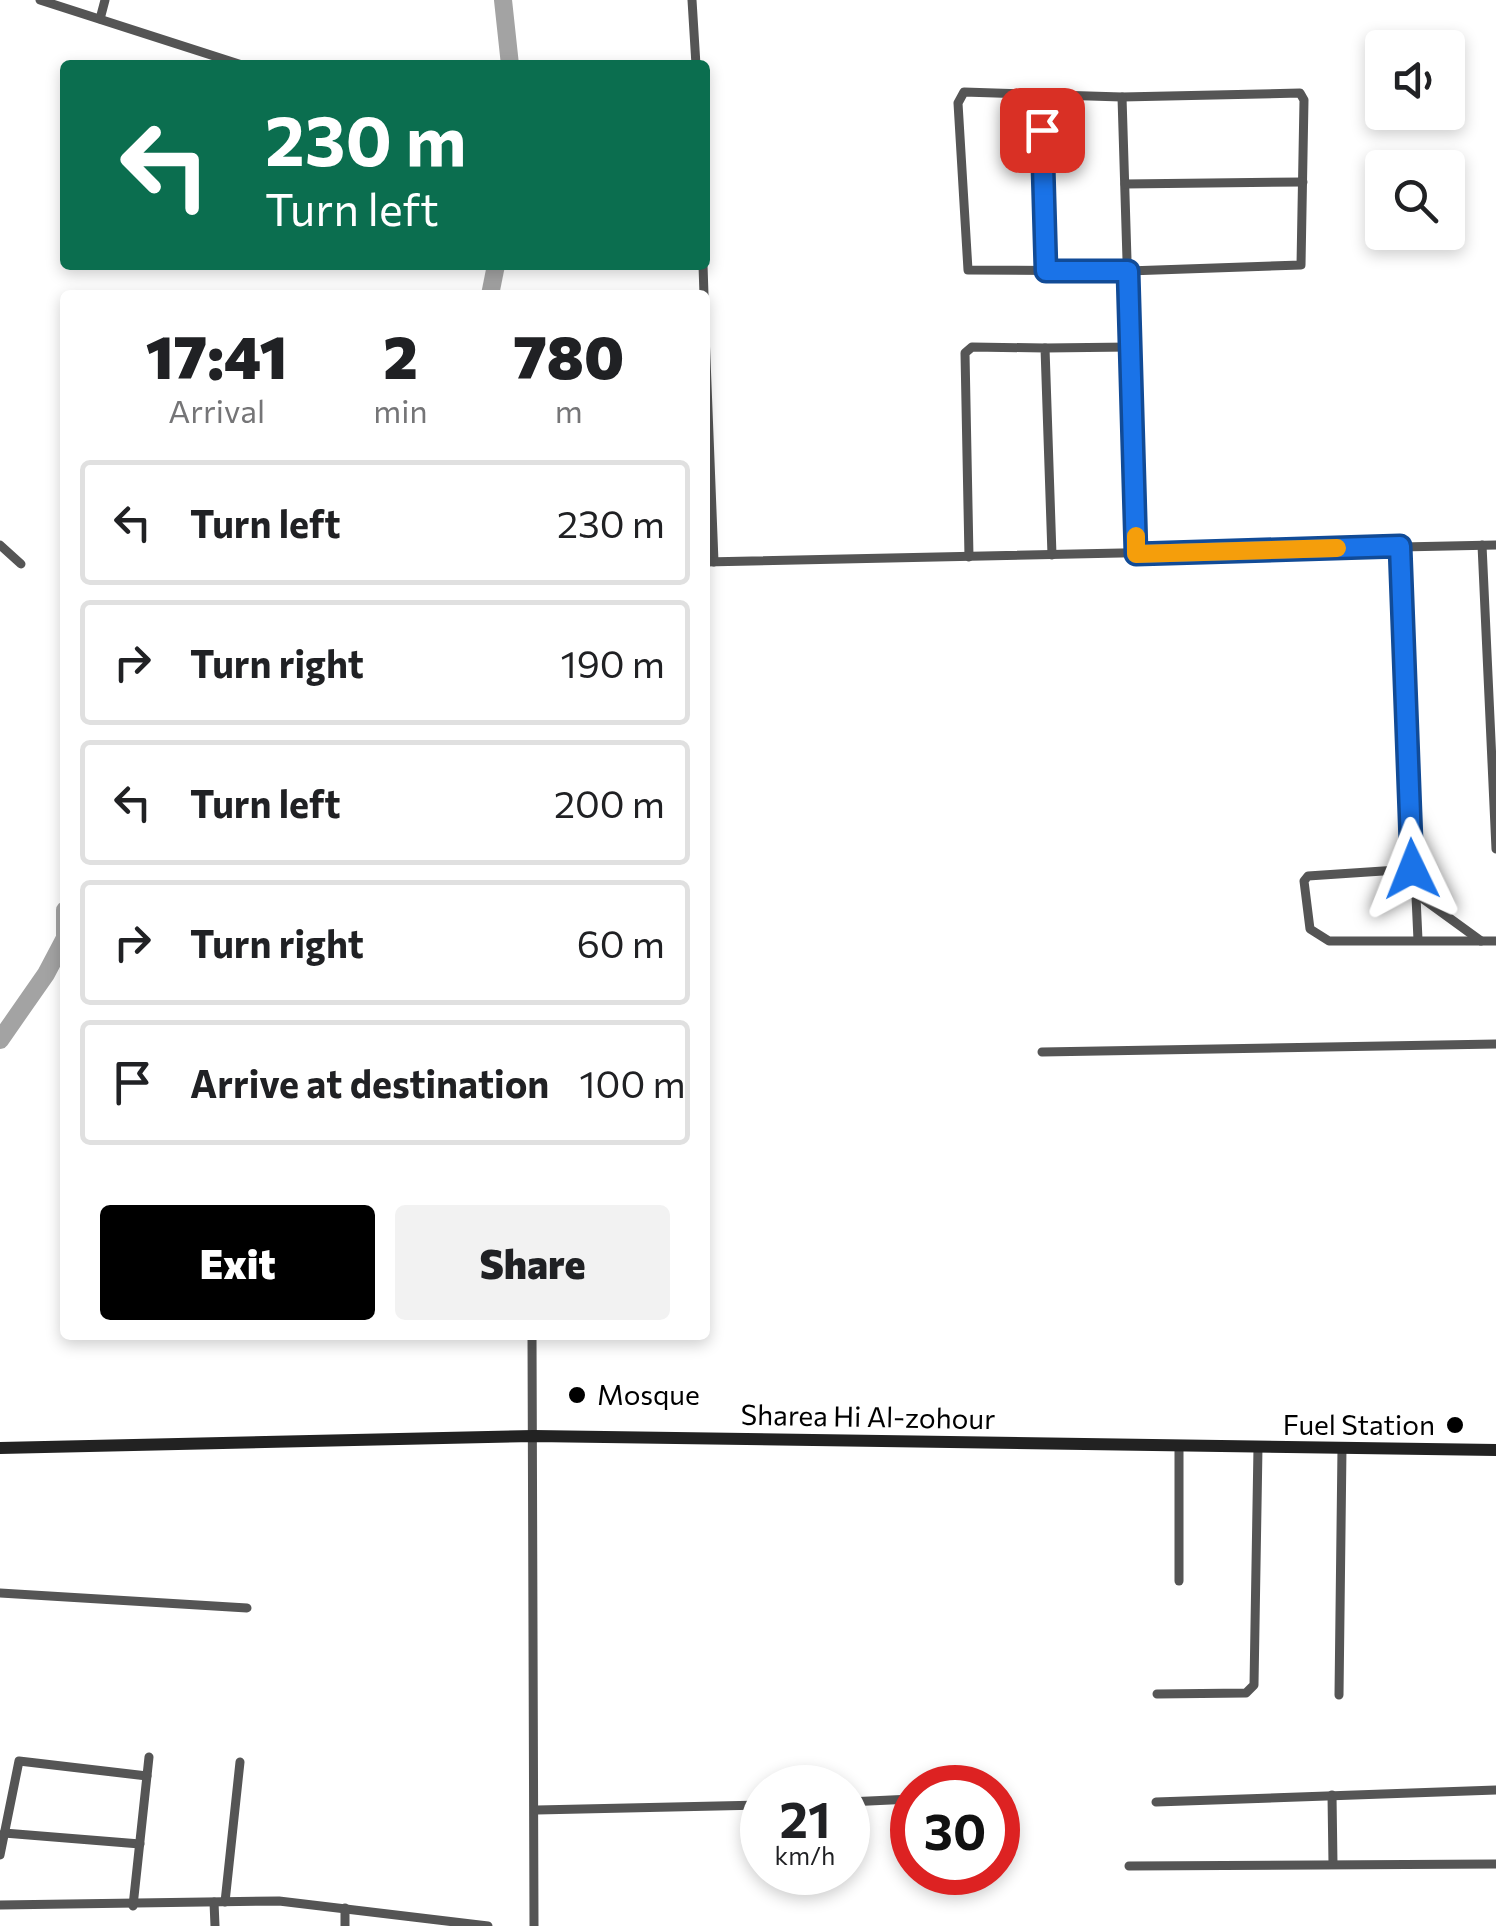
<!DOCTYPE html>
<style>
body{margin:0;font-family:Commissioner,sans-serif;background:#f2f2f2;color:#202124;height:100vh;display:flex;flex-direction:column;font-size:38px;white-space:nowrap}
*{box-sizing:border-box;margin:0}
p{font-size:32px;color:#757577}
.icon{flex:none;width:55px;height:55px;fill:none;stroke:currentColor;stroke-width:2;stroke-linecap:round;stroke-linejoin:round}
.map{position:relative;flex:1;overflow:hidden}
.panel{position:absolute;left:60px;top:290px;width:650px;height:1050px;display:flex;flex-direction:column;background:#fff;border-radius:10px;box-shadow:0 5px 15px #0003}
.panel>*{flex:none}
.top-card{position:absolute;left:60px;top:60px;width:650px;height:210px;border-radius:10px;box-shadow:0 5px 15px #0003;background:#0b6e4f;color:#fff;overflow:hidden}
.controls{position:absolute;left:1365px;top:30px;display:grid;gap:20px}
.controls a{display:grid;place-items:center;width:100px;height:100px;border-radius:10px;background:#fff;box-shadow:0 5px 15px #0003;font-size:50px}
.speed{position:absolute;left:740px;top:1765px;display:flex;gap:20px;font-size:50px;font-weight:700;text-align:center}
.speed>*{display:grid;place-content:center;width:130px;height:130px;border-radius:50%;background:#fff;box-shadow:0 5px 15px #0003;line-height:1}
.speed small{font-size:25px;font-weight:400}
.speed .limit{border:15px solid #d22;background:#fff;color:#111}
.pin{position:absolute;display:grid;place-items:center;width:85px;height:85px;color:#fff;margin:-42px;border-radius:20px;box-shadow:0 5px 15px #0006}
.me{position:absolute;width:110px;margin:-55px;rotate:358deg;stroke-linejoin:round;filter:drop-shadow(0 0 8px #0008)}
.turn{display:flex;align-items:center;gap:35px;height:210px;padding:0 40px;font-size:45px}
.turn .icon{width:130px;height:130px;stroke-width:2.5}
.turn b{display:block;font-size:70px;line-height:85px}
.eta{display:flex;justify-content:space-evenly;align-items:center;height:170px;text-align:center}
.eta b{font-size:60px;font-weight:800;line-height:70px}
.cta{display:flex;gap:20px;margin-top:auto;padding:20px 40px}
.cta a{flex:1;height:115px;border-radius:10px;background:#000;color:#fff;font-size:40px;font-weight:800;line-height:115px;text-align:center}
.cta a+a{background:#f2f2f2;color:#202124}
ul{padding:0;list-style:none}
li{display:flex;align-items:center;gap:30px;height:125px;margin:0 20px 15px;padding:0 20px;border:5px solid #e0e0e0;border-radius:10px}
li div{flex:1}
li b{display:block;font-size:38px}
li em{font-style:normal}
.map>svg:first-child{display:block}
</style>
<div class="map">
<svg width="1496" height="1926" viewBox="0 0 1496 1926">
<rect width="100%" height="100%" fill="#fff"/>
<g fill="none" stroke-linecap="round" stroke-linejoin="round">
<g stroke="#a3a3a3" stroke-width="18">
<polyline points="503,0 510,65"/>
<polyline points="490,295 496,265"/>
<polyline points="0,1040 46,974 65,938 65,910"/>
</g>
<g stroke="#555" stroke-width="9">
<polyline points="40,0 242,65"/>
<polyline points="692,0 696,65"/>
<polyline points="100,19 105,0"/>
<polygon points="964,92 1122,97 1300,93 1304,100 1301,265 1128,271 968,270 958,103"/>
<polyline points="1041,95 1046,271"/>
<polyline points="1122,97 1136,553"/>
<polyline points="1125,184 1303,182"/>
<polyline points="703,265 704,295"/>
<polyline points="705,334 714,562"/>
<polyline points="1045,348 1131,347"/>
<polyline points="0,545 21,564"/>
<polyline points="1482,545 1496,849"/>
<polyline points="1400,547 1418,940"/>
<polyline points="969,557 965,353 972,347 1045,348 1052,555"/>
<polyline points="705,562 1496,545"/>
<polyline points="1413,869 1308,876 1304,881 1310,929 1329,941 1496,941"/>
<polyline points="1415,893 1481,941"/>
<polyline points="1042,1052 1496,1044"/>
<polyline points="532,1335 534,1926"/>
<polyline points="1179,1446 1179,1581"/>
<polyline points="0,1593 247,1608"/>
<polyline points="1157,1694 1246,1693 1254,1685 1258,1447"/>
<polyline points="1339,1695 1342,1448"/>
<polyline points="1332,1795 1333,1864"/>
<polyline points="848,1802 912,1799"/>
<polyline points="1156,1802 1496,1790"/>
<polyline points="537,1810 762,1805"/>
<polyline points="4,1833 140,1844"/>
<polyline points="0,1855 19,1761 147,1776"/>
<polyline points="1129,1866 1496,1864"/>
<polyline points="214,1902 215,1926"/>
<polyline points="225,1902 240,1762"/>
<polyline points="0,1905 279,1901 488,1926"/>
<polyline points="133,1906 149,1757"/>
<polyline points="345,1908 345,1926"/>
</g>
<polyline stroke="#222" stroke-width="12" points="0,1448 534,1436 1496,1450"/>
</g>
<g fill="none" stroke-linecap="round" stroke-linejoin="round">
<g stroke="#114b97" stroke-width="25">
<polyline id="route" points="1042,130 1046,271 1128,271 1136,554 1400,546 1412,869"/>
</g>
<use href="#route" stroke="#1a73e8" stroke-width="18"/>
<polyline stroke="#f59e0b" stroke-width="18" points="1136,536 1136,554 1337,548"/>
</g>
<g fill="#000" stroke="#fff" stroke-width="4">
<circle cx="577" cy="1395" r="10"/>
<circle cx="1455" cy="1425" r="10"/>
</g>
<g text-anchor="middle" stroke-width="8" stroke-linejoin="round" paint-order="stroke">
<g font-size="28" fill="#000" stroke="#fff" text-anchor="start">
<text x="597" y="1405">Mosque</text>
<text x="1435" y="1435" text-anchor="end">Fuel Station</text>
</g>
<g font-size="28" fill="#000" stroke="#fff">
<text transform="translate(868 1417) rotate(1)" y="10">Sharea Hi Al-zohour</text>
</g>
</g>
</svg>
<div class="controls">
<a><svg class="icon" aria-label="sound" viewBox="0 0 24 24"><path d="M4 9h4l5-4v14l-5-4H4zM17 9q2 3 0 6"/></svg></a>
<a><svg class="icon" aria-label="search" viewBox="0 0 24 24"><circle cx="10" cy="10" r="6"/><path d="M15 15l6 6"/></svg></a>
</div>
<div class="speed"><div>21<small>km/h</small></div><div class="limit">30</div></div>
<div class="pin" style="left:1042px;top:130px;background:#d93025"><svg class="icon" aria-label="arrive" viewBox="0 0 24 24"><path d="M6 21V4h12l-3 4 3 4H6"/></svg></div>
<svg class="me" style="left:1412px;top:869px" viewBox="-20 -20 40 40"><path d="M0-17L14 15 0 8-14 15z" fill="#1a73e8" stroke="#fff" stroke-width="4"/></svg>
<div class="top-card">
<div class="turn"><svg class="icon" aria-label="left" viewBox="0 0 24 24"><path d="M17 20v-9H6M10 6l-5 5 5 5"/></svg><div><b>230 m</b>Turn left</div></div>
</div>
<section class="panel">
<div class="eta">
<div><b>17:41</b><p>Arrival</p></div>
<div><b>2</b><p>min</p></div>
<div><b>780</b><p>m</p></div>
</div>
<ul>
<li><svg class="icon" aria-label="left" viewBox="0 0 24 24"><path d="M17 20v-9H6M10 6l-5 5 5 5"/></svg><div><b>Turn left</b></div><em>230 m</em></li>
<li><svg class="icon" aria-label="right" viewBox="0 0 24 24"><path d="M7 20v-9h11M14 6l5 5-5 5"/></svg><div><b>Turn right</b></div><em>190 m</em></li>
<li><svg class="icon" aria-label="left" viewBox="0 0 24 24"><path d="M17 20v-9H6M10 6l-5 5 5 5"/></svg><div><b>Turn left</b></div><em>200 m</em></li>
<li><svg class="icon" aria-label="right" viewBox="0 0 24 24"><path d="M7 20v-9h11M14 6l5 5-5 5"/></svg><div><b>Turn right</b></div><em>60 m</em></li>
<li><svg class="icon" aria-label="arrive" viewBox="0 0 24 24"><path d="M6 21V4h12l-3 4 3 4H6"/></svg><div><b>Arrive at destination</b></div><em>100 m</em></li>
</ul>
<div class="cta"><a>Exit</a><a>Share</a></div>
</section>
</div>
